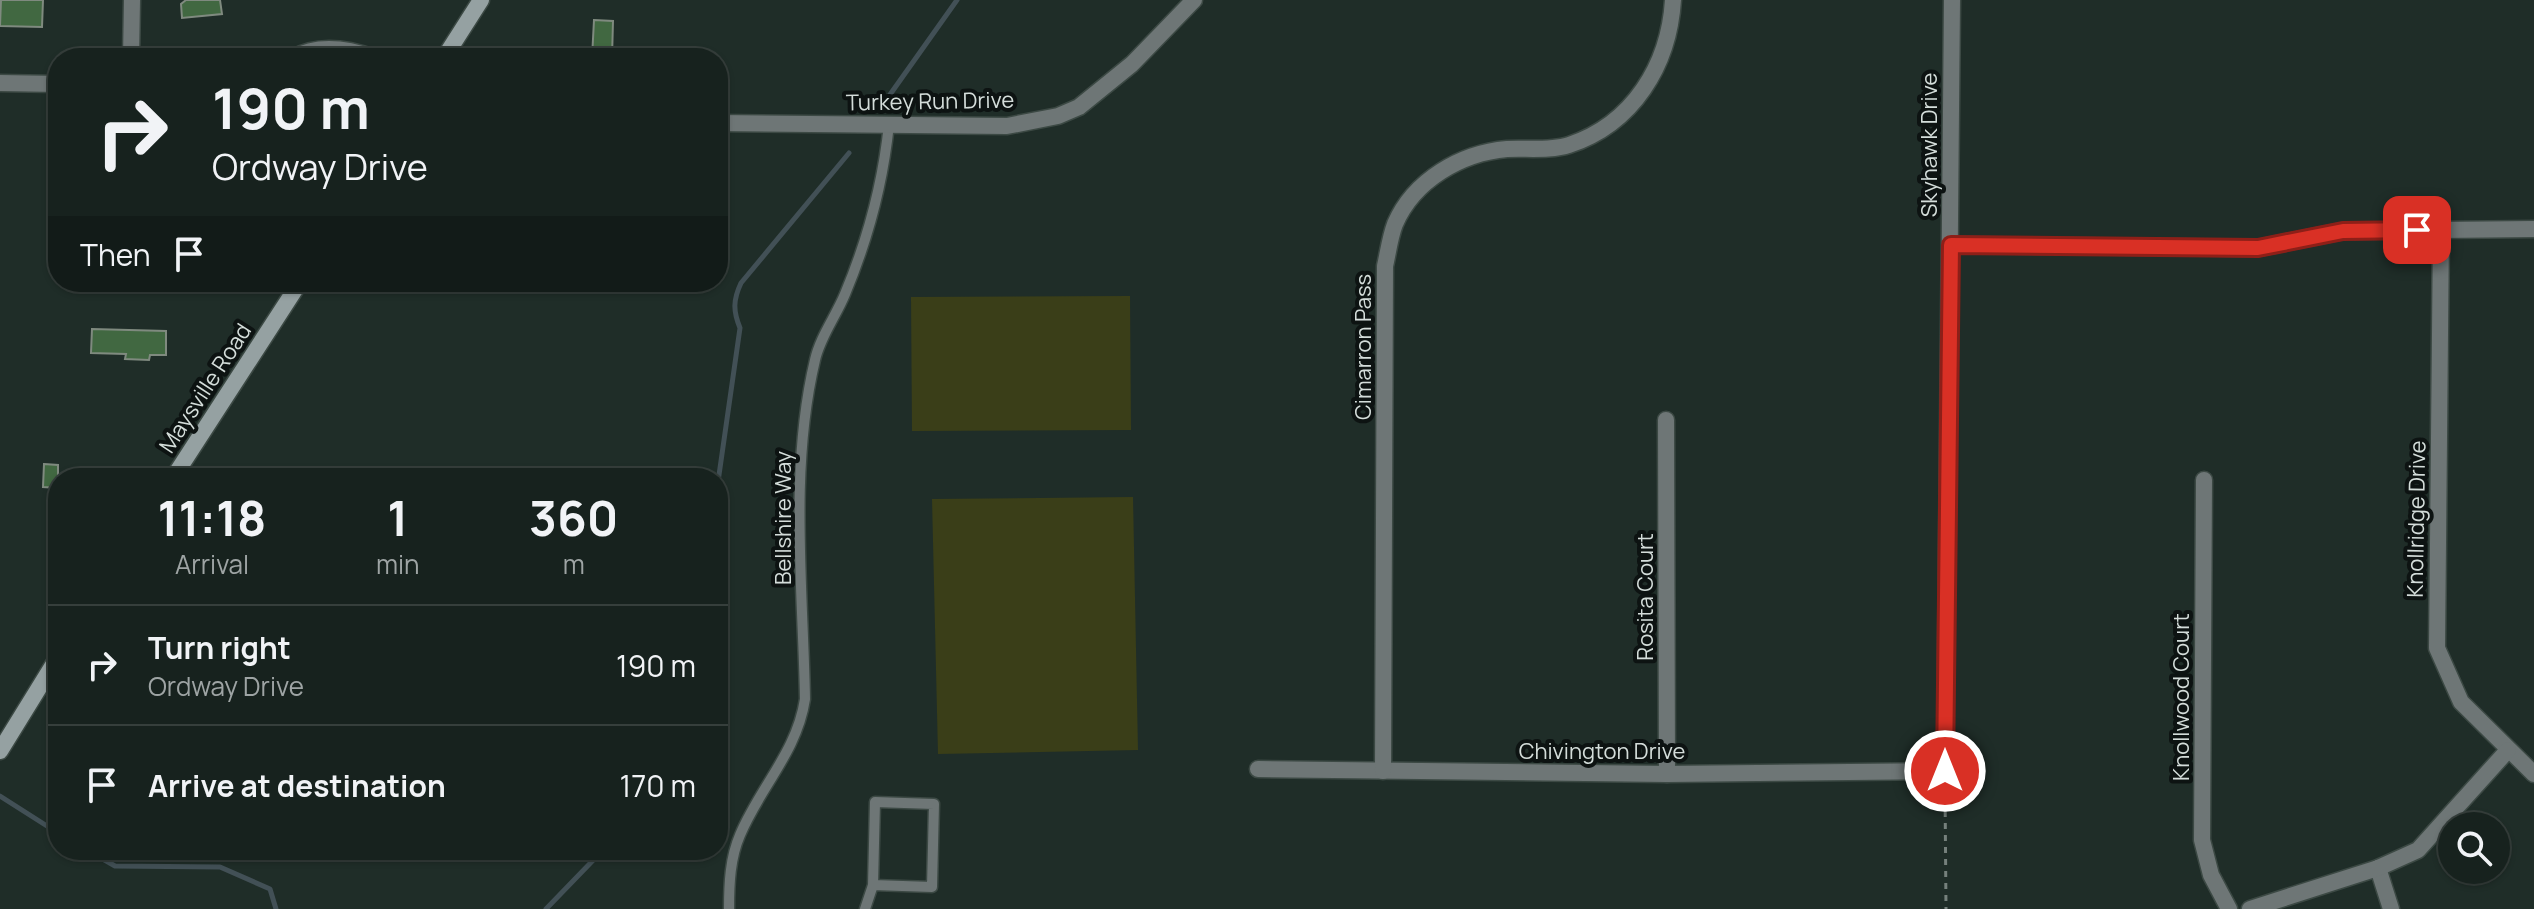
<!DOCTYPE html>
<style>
body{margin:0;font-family:Manrope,sans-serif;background:#242f2b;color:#f1f3f6;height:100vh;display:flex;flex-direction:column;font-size:30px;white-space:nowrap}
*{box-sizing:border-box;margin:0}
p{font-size:26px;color:#9ea4a4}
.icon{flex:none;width:44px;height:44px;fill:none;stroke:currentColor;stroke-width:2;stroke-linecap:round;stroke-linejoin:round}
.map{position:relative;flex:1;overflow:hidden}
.sheet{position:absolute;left:48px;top:468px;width:680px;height:392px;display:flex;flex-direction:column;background:#17221e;border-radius:32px;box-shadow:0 2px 6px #0004,0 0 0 2px #363f3c}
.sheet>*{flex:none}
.banner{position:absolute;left:48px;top:48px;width:680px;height:244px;border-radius:32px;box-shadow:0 2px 6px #0004,0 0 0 2px #363f3c;background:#17221e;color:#f1f3f6;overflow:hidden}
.buttons{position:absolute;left:2438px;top:812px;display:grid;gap:16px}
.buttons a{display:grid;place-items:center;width:72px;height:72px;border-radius:50%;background:#17221e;box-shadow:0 2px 6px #0004,0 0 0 2px #363f3c;font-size:40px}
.pin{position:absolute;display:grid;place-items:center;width:68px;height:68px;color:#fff;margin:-34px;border-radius:16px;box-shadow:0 4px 12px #0006}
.me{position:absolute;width:88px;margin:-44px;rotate:0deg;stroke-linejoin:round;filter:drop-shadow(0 0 6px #0008)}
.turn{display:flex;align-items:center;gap:28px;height:168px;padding:0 32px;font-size:36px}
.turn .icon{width:104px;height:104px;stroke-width:2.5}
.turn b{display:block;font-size:56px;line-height:68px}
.then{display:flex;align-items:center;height:76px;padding:0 32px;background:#0003;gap:16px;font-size:30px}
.eta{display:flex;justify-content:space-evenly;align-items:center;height:136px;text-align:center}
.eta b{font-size:48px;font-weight:700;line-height:56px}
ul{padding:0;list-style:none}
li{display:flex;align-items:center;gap:24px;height:120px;padding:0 32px;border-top:2px solid #363f3c}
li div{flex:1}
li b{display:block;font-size:30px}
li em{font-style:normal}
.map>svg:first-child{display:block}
</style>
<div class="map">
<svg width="2534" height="909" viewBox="0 0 2534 909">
<rect width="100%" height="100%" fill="#1f2d28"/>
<g fill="#3a3e18">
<polygon points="1130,296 1131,430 912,431 911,297"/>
<polygon points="1133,497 1138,750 938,754 932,499"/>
</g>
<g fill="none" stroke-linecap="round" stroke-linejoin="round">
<g stroke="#425056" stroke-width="5">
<polyline points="889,96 957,0"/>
<path d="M718,482L740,328C733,311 733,300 741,283L849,153"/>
<polyline points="718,643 718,650"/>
<polyline points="0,796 58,833"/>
<polyline points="87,850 115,866 220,867 270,889 276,909"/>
<polyline points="546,909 603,850"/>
</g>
</g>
<g fill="#416841" stroke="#7f8a7f" stroke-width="2">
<polygon points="1,0 43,0 42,27 0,26"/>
<polygon points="186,0 220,0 222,14 182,18 181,4"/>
<polygon points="594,20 613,21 612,58 592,58"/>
<polygon points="92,329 166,331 166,355 150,355 149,360 125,359 126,354 91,353"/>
<polygon points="44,464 58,465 58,488 43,487"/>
</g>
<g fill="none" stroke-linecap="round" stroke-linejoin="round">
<g stroke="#3c4944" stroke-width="13">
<g id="lane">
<path d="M729,909C729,884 730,858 740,835C760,787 797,752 805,699C803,588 789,469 815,360C820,337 836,316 845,294C868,239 883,183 889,124"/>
<polyline points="865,909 873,885 875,802 934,804 932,887 873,885"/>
</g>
</g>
<g stroke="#3c4944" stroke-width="19">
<g id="street">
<polyline points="131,58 132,0"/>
<path d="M293,58C318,44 349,49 374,58"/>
<polyline points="0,83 58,84"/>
<polyline points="718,123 1007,126 1058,116 1079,107 1132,64 1194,0"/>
<polyline points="2441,229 2437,648 2461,702 2534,774"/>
<polyline points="1951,245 2258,248 2343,231 2534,229"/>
<polyline points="1666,420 1667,774"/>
<polyline points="2204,480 2202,840 2211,875 2229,909"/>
<polyline points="1258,769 1667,774 1945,771 1952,0"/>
<path d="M1383,771L1385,266C1388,253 1390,237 1395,224C1414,180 1461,153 1507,149C1526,148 1551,151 1569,145C1633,124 1669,65 1673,0"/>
<polyline points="2378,868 2391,909"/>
<polyline points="2250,909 2378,868 2418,850 2508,750"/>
</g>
</g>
<g stroke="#3c4944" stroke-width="19">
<g id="secondary">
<polyline points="444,58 481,0"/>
<polyline points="173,478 300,282"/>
<polyline points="0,751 58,657"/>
</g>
</g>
<polyline stroke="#75807c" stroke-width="3" stroke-dasharray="6 6" stroke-linecap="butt" points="1945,787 1946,909"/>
<use href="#lane" stroke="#6e7676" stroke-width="10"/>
<use href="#street" stroke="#6e7676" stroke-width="16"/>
<use href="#secondary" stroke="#95a1a2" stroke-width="16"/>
</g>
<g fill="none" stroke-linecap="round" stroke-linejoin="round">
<g stroke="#8d1f18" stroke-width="20">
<polyline id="route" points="1945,771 1951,245 2258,248 2343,231 2417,230"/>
</g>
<use href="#route" stroke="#d93025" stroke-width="14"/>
</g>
<g text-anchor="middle" stroke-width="8" stroke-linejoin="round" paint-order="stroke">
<g font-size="22" fill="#d4ddda" stroke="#0d1312">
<text transform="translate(930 101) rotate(-1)" y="8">Turkey Run Drive</text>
<text transform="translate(1929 145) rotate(-90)" y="8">Skyhawk Drive</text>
<text transform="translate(1363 347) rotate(-90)" y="8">Cimarron Pass</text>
<text transform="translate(205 388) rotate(-57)" y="8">Maysville Road</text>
<text transform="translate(783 518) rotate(-90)" y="8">Bellshire Way</text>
<text transform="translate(2416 519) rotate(-89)" y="8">Knollridge Drive</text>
<text transform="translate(1645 597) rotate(-90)" y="8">Rosita Court</text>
<text transform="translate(2181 697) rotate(-90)" y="8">Knollwood Court</text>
<text x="1602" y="759">Chivington Drive</text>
</g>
</g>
</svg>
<div class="buttons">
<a><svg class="icon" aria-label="search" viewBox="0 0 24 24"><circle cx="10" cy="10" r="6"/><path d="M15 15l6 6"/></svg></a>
</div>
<div class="pin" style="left:2417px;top:230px;background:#d93025"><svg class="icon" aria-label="arrive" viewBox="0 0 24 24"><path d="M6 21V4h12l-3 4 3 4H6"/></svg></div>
<svg class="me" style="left:1945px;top:771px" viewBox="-20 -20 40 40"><circle r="17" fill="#d93025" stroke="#fff" stroke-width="3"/><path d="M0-11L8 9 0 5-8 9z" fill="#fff"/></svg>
<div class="banner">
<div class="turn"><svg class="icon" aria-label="right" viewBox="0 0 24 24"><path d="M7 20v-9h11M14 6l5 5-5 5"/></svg><div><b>190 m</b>Ordway Drive</div></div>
<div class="then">Then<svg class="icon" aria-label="arrive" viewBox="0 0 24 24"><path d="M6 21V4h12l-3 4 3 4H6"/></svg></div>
</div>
<section class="sheet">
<div class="eta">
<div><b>11:18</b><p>Arrival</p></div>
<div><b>1</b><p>min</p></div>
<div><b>360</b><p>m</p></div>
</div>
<ul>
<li><svg class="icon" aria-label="right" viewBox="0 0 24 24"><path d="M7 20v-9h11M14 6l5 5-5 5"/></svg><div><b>Turn right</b><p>Ordway Drive</p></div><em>190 m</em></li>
<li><svg class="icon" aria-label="arrive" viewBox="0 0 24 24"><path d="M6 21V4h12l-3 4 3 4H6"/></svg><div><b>Arrive at destination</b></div><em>170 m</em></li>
</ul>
</section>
</div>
